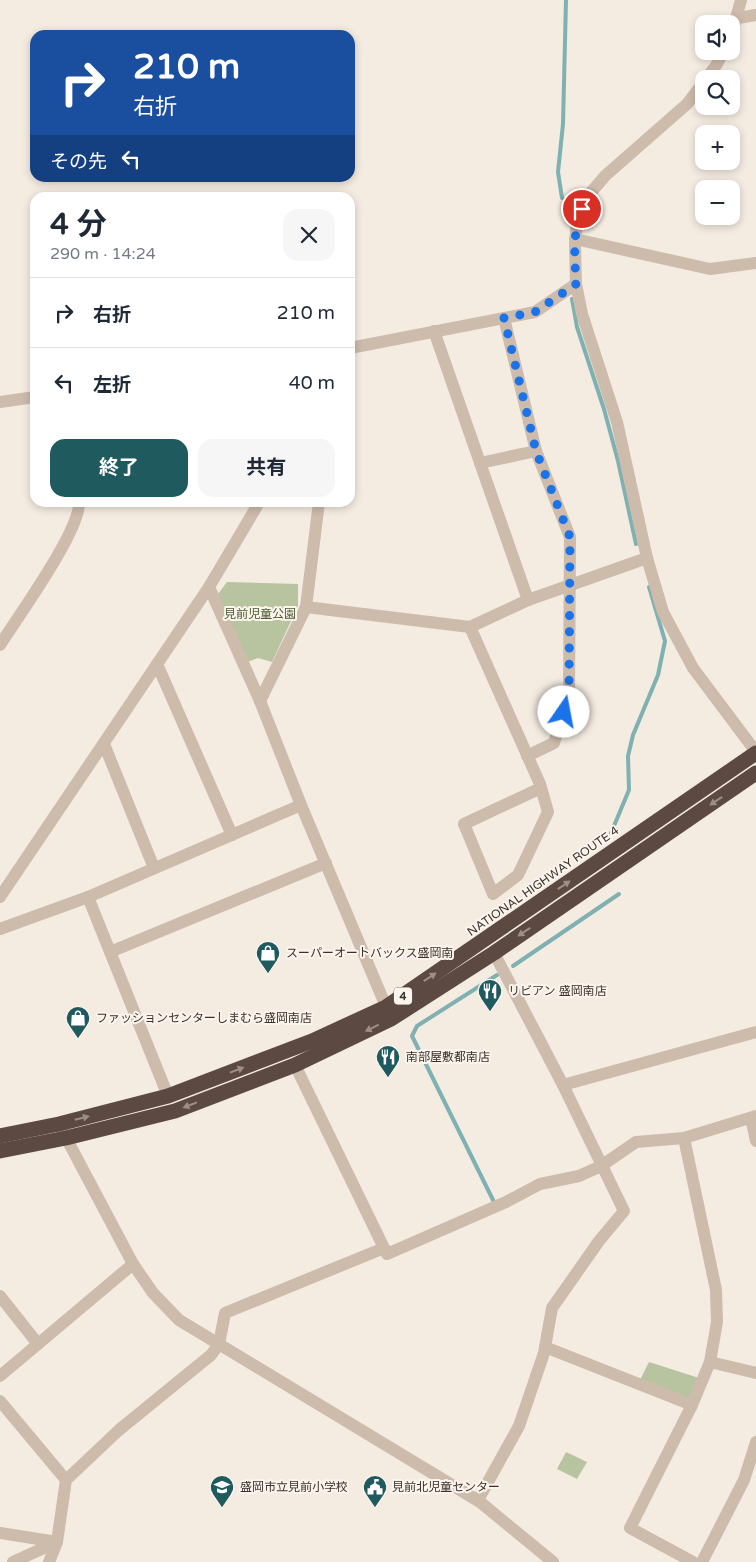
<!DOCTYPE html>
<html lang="ja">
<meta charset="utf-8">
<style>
body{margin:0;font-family:"Varela Round","Noto Sans JP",sans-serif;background:#f6f6f7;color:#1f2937;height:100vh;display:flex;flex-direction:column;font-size:19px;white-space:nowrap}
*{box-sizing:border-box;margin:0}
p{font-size:16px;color:#747a83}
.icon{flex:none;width:28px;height:28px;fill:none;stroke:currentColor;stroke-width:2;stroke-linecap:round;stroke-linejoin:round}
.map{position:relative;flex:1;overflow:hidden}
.panel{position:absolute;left:30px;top:192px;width:325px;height:315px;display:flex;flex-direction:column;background:#fff;border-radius:15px;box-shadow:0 2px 8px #0003}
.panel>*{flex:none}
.banner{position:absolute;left:30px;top:30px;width:325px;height:152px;border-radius:15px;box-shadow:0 2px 8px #0003;background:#1a4fa0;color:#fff;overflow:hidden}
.buttons{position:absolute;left:695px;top:15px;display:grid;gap:10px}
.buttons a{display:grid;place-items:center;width:45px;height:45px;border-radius:10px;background:#fff;box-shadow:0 2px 8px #0003;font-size:25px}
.pin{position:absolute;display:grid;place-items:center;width:42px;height:42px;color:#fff;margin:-21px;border:2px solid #fff;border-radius:50%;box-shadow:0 1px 5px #0007}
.me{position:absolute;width:55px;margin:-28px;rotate:12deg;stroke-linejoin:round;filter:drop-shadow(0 0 4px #0008)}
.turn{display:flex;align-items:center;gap:18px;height:105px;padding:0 20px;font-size:22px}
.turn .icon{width:65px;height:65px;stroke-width:2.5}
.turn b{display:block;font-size:35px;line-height:42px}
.then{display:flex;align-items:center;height:48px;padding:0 20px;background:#0003;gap:10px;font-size:19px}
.round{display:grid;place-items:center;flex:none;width:52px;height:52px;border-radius:15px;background:#f6f6f7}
.head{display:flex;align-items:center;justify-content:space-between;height:85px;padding:0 20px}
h1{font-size:30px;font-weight:700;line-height:38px}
.action{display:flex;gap:10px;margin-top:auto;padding:10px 20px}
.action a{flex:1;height:58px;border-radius:15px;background:#1f5a5e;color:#fff;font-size:20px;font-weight:700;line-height:58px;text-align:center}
.action a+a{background:#f6f6f7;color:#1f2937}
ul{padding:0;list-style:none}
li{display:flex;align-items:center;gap:15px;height:70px;padding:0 20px;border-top:1px solid #e0e1e3}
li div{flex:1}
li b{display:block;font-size:19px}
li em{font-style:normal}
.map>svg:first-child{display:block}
</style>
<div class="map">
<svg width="756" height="1562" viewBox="0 0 756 1562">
<rect width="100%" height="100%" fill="#f4ebe1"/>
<g fill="#b8c4a0">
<polygon points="227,582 298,584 298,606 272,662 258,658 247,662 218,594"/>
<polygon points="649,1362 699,1378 689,1399 640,1380"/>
<polygon points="566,1452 587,1462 577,1479 557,1469"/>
</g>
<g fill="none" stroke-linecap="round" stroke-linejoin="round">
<g stroke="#7fb0b2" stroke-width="4">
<polyline points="562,198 558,172 563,124 566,0"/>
<polyline points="572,299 577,327 604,409 618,461 636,544"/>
<polyline points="611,833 629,790 628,756 633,735 658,675 665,641 649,587"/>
<polyline points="513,966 619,894"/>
<polyline points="494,1202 412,1036 417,1026 497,975"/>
</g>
<g stroke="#cdbbac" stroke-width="12">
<polyline points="738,18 756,15"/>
<polyline points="731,37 741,0"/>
<polyline points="706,79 717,64 724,51"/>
<polyline points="704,82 687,104 606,175 586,198 577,220 575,245 576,284 582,314 617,422 647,558 663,612 693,668 756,752"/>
<polyline points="575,239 710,269 756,263"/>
<polyline points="504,318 536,451 570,537 569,696 554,743 527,756"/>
<polyline points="434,331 528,600"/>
<polyline points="350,348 535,312 576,284"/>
<polyline points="0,402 35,397"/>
<polyline points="480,463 536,451"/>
<polyline points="209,587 260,701 301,805 390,1016"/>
<polyline points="306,607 470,627 528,600 647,558"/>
<polyline points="470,627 540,784 548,812 518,875 493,894 464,824 541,788"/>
<path d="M0,645C17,618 81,530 79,502"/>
<polyline points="157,664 232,835"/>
<polyline points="260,701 306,607 319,502"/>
<polyline points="104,744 154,868"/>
<polyline points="0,897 209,587 257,506 257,502"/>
<polyline points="88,897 168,1096"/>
<polyline points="0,929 88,897 301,805"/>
<polyline points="110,952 326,863"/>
<polyline points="563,1085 756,1032"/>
<polyline points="751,1118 756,1141"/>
<polyline points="62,1130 133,1264 153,1293 179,1320 480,1502 553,1562"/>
<polyline points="684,1138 716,1290 717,1322 710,1362 692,1405 630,1528 693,1562"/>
<polyline points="384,1248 387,1254 506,1202 540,1184 579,1176 601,1166 636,1142 684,1138 756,1116"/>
<polyline points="0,1296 38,1344"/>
<polyline points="545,1347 692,1405"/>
<polyline points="710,1362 756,1373"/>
<polyline points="0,1376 133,1264"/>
<polyline points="0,1401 66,1480"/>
<polyline points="478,1500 519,1426 544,1353 552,1308 599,1241 624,1211 563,1085 494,953"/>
<polyline points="0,1533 57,1542"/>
<polyline points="13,1562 57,1542"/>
<polyline points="49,1562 57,1542 66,1480 119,1430 211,1355 219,1344 225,1313 384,1248 295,1065"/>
<polyline points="702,1562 744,1480 756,1442"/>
</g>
<g stroke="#5c4a42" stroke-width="15">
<polyline points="0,1136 59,1124 168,1096 312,1041 386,1007 756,753"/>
<polyline points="0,1151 66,1138 175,1111 295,1065 391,1019 494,953 756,773"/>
</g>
</g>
<defs><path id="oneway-solid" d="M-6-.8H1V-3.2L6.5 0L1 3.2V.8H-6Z" transform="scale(1.25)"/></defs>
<g fill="#9c8e87">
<use href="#oneway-solid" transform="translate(716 801) rotate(146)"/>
<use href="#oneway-solid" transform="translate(564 885) rotate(-34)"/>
<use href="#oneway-solid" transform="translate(524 932) rotate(146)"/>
<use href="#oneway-solid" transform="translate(430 977) rotate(-34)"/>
<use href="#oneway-solid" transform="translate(372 1028) rotate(154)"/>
<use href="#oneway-solid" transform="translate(237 1070) rotate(-21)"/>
<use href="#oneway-solid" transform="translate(190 1105) rotate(159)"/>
<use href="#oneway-solid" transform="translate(82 1118) rotate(-14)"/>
</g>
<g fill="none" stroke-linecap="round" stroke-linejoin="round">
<path stroke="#1a73e8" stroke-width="9" stroke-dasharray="0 16.2" d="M564,712L569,696L570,537L536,451L504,318L535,312L576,284C575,259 572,232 582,209"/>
</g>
<defs>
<g id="shop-pin" transform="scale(1.25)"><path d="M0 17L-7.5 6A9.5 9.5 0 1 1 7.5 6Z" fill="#1f5a5e" stroke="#fbf5ee"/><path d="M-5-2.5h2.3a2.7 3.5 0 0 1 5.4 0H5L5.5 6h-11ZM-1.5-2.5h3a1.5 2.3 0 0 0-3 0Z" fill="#fff"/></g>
<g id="restaurant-pin" transform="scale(1.25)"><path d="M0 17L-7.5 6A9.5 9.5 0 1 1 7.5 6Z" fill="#1f5a5e" stroke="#fbf5ee"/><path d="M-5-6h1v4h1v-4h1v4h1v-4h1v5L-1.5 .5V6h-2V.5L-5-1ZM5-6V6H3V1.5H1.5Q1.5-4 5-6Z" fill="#fff"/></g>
<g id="school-pin" transform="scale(1.25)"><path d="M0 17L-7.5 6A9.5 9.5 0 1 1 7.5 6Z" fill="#1f5a5e" stroke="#fbf5ee"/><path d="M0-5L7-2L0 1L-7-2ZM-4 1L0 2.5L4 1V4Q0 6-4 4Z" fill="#fff"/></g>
<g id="civic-pin" transform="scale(1.25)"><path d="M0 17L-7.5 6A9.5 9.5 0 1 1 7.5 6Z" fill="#1f5a5e" stroke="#fbf5ee"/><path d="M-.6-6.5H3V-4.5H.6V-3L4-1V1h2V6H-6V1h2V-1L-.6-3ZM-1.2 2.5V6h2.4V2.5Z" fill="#fff"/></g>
</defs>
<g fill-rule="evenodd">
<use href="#shop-pin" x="268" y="953"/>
<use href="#restaurant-pin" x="490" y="991"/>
<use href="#shop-pin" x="78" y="1018"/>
<use href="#restaurant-pin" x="388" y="1057"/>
<use href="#school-pin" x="222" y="1487"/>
<use href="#civic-pin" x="375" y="1487"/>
</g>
<g text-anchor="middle" stroke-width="4" stroke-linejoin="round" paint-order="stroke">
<rect fill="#fbf5ee" stroke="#756b66" stroke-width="1" x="394" y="987.5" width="18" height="17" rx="4"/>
<g font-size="11" font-weight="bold" fill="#3b302b">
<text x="403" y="1000">4</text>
</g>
<g font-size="12" fill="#4a5a2e" stroke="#fbf5ee">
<text x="260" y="618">見前児童公園</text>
</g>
<g font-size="12" fill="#3b302b" stroke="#fbf5ee">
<text transform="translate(543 881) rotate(-35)" y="4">NATIONAL HIGHWAY ROUTE 4</text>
</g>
<g font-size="12" fill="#3b302b" stroke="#fbf5ee" text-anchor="start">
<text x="286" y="957">スーパーオートバックス盛岡南</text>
<text x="508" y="995">リビアン 盛岡南店</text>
<text x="96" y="1022">ファッションセンターしまむら盛岡南店</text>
<text x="406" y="1061">南部屋敷都南店</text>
<text x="240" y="1491">盛岡市立見前小学校</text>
<text x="392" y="1491">見前北児童センター</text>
</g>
</g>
</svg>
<div class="buttons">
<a><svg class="icon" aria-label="sound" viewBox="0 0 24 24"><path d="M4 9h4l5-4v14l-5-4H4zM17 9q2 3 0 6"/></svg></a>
<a><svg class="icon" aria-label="search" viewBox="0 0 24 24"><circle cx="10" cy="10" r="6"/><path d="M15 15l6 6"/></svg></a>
<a>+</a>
<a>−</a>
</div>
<div class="pin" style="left:582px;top:209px;background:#d93025"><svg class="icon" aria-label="arrive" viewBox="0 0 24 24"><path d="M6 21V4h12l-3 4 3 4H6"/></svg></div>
<svg class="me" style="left:564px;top:712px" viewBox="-20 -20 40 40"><circle r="19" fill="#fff"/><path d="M0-13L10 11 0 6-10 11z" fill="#1a73e8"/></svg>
<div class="banner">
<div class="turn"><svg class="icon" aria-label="right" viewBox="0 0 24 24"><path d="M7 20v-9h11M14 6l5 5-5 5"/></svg><div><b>210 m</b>右折</div></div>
<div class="then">その先<svg class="icon" aria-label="left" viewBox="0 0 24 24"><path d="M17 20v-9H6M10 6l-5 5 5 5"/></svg></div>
</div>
<section class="panel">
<div class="head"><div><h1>4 分</h1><p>290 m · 14:24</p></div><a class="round"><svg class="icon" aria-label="close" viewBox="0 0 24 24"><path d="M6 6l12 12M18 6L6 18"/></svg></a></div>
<ul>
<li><svg class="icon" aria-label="right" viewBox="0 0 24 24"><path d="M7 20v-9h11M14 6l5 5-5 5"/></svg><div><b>右折</b></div><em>210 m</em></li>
<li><svg class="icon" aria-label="left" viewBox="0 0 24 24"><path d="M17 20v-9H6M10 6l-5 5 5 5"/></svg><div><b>左折</b></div><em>40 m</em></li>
</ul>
<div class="action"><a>終了</a><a>共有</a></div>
</section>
</div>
